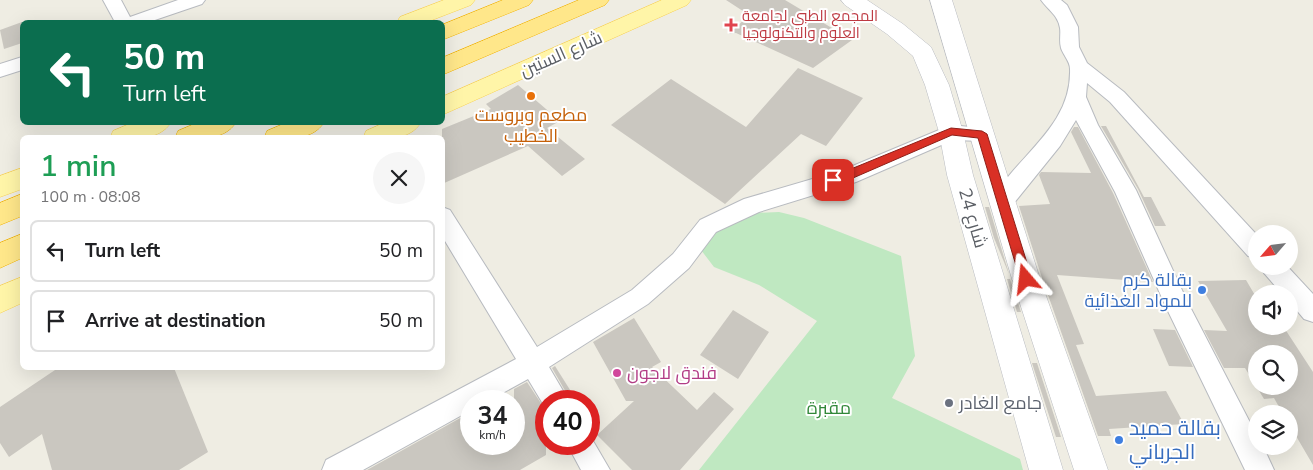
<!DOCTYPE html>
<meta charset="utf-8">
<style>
body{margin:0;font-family:"Nunito Sans",Cairo,sans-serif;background:#f6f6f6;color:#202124;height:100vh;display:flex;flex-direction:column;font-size:19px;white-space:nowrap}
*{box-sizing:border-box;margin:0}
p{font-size:16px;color:#757577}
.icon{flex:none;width:28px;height:28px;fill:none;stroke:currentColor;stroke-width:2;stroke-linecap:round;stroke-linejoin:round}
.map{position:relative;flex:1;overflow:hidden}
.panel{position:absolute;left:20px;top:135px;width:425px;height:235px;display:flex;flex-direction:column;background:#fff;border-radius:8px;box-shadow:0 5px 20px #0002}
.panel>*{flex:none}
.guide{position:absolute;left:20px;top:20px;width:425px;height:105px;border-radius:8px;box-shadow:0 5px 20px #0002;background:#0b6e4f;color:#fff;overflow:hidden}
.needle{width:32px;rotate:242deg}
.fabs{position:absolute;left:1248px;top:225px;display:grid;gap:10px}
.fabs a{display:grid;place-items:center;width:50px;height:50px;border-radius:50%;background:#fff;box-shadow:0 5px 20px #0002;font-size:25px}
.speed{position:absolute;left:460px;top:390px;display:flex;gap:10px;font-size:25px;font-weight:700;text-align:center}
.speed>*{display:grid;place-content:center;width:65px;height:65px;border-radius:50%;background:#fff;box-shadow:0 5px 20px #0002;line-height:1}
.speed small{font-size:12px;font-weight:400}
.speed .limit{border:8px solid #d22;background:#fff;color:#111}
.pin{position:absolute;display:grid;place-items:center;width:42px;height:42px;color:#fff;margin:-21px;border-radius:10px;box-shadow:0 2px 8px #0006}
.me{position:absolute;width:55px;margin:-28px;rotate:343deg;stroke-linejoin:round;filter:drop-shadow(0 0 4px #0008)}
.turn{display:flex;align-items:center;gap:18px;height:105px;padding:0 20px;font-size:22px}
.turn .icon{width:65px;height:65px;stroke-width:2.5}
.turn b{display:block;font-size:35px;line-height:42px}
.round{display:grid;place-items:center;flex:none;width:52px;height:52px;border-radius:26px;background:#f6f6f6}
.summary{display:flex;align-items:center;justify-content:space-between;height:85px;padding:0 20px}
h1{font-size:30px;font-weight:600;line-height:38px;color:#1e9e55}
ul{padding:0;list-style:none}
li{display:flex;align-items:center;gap:15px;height:62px;margin:0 10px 8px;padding:0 10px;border:2px solid #e0e0e0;border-radius:8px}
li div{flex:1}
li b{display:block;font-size:19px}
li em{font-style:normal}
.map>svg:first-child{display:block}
</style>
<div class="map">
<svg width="1313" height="470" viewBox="0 0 1313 470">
<rect width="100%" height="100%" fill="#efede3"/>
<polygon fill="#bfe8c1" points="779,212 804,218 901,256 915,356 892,398 1020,459 1023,470 699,470 817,321 759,285 714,267 701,250 725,223 752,213"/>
<g fill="#cac7c0" fill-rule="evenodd">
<polygon points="726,0 785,0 852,40 813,68 736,33 729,34 749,15"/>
<polygon points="22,22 22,43 4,49 0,30"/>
<polygon points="798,68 863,98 826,146 801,134 725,204 611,125 671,79 746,127"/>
<polygon points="518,85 560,121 547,128 585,159 562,176 528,146 442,184 442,129 491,109 486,104"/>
<polygon points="1101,126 1106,126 1144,197 1151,197 1166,226 1155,226 1138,189"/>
<polygon points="1074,127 1078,127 1113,193 1153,282 1057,275 1084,344 1076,345 1096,396 1166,391 1184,424 1109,429 1111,436 1098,436 1042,278 1019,206 1050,204 1039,175 1041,172 1091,173 1071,132"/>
<polygon points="985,207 989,207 1009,274 994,238"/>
<polygon points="1007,279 1010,279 1021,312 1017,312"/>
<path d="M1246,280L1256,297V326H1283L1313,372V465L1289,424V414H1283L1274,398L1264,399L1245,368H1224L1204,330L1227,331L1198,281ZM1256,354H1289V386H1256Z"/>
<polygon points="733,310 769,332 738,379 700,355"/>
<polygon points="634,318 661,362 652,367 697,410 714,392 734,409 680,470 632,470 597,435 634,401 626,401 593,342"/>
<polygon points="1153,329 1175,330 1193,367 1169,366"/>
<polygon points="1032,363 1037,363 1061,437 1056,437"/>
<polygon points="555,366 577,401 571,401 552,368"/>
<polygon points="58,368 174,368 208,452 179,470 52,470 42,434 9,457 0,443 0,407"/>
<polygon points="527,382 546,411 546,455 520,470 367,470 471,412 471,444 514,444 514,389"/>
</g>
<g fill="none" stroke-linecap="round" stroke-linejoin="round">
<g stroke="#b8bbc0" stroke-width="2">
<g id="street">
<polygon points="103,0 121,0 130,17 178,0 205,0 202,4 149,22 115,22"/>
<path d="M1041,0H1061L1067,5L1078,27L1079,47L1087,63L1124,92L1256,234V258L1248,256L1110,102L1087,83L1086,97L1098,125L1136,190L1187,301L1256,434V446H1263L1274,470H1245L1166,307L1115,192L1076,120L1060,146L1010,208L1002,211L994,208L991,202C1015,156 1072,128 1070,69C1070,61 1063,55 1061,48C1059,41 1061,34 1060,28C1058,15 1048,10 1041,0Z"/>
<polygon points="22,57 22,70 0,77 0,64"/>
<polygon points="951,125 989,129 992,134 989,139 982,141 953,140 856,182 759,212 716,232 689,268 648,304 549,367 569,401 546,401 546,409 528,379 488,401 471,401 471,410 363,470 322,470 326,460 516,359 442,236 442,207 450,210 537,347 632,290 673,254 700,220 744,199 843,170"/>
<polygon points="1261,266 1287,266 1313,294 1313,322 1304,319 1289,301 1289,294 1282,294 1264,273"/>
<polygon points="589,434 610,470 581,470 567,444 589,444"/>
</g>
</g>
<g stroke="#b9bcc2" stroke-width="1">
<g id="secondary">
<polygon points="841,0 867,0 903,24 931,47 949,85 963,132 973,175 1063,470 1029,470 947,175 939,132 925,85 913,56 887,34 845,5"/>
<polygon points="930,0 952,0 1040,279 1108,470 1074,470 1012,279"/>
</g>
</g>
<g stroke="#f8d153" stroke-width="1">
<g id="primary">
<polygon points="444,0 475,0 471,5 427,22 397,22 400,17"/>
<polygon points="662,0 691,0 687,5 442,115 442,97"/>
<path d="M134,122H171C160,142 129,138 110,138L113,131Z"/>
<path d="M386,122H421C410,142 382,138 363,138L366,131Z"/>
<polygon points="22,168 22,189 0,197 0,176"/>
<polygon points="22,277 22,303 0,313 0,286"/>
</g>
</g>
<g stroke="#f2b200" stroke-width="1">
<g id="highway">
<polygon points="503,0 533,0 529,5 442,40 442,25"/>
<polygon points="579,0 609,0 605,5 442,75 442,58"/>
<path d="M199,122H236C225,142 194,138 175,138L178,131Z"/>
<path d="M288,122H324C313,142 283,138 264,138L267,131Z"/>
<polygon points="22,194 22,216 0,225 0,203"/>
<polygon points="22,234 22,258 0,268 0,243"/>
</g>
</g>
<use href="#street" fill="#fff" fill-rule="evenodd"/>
<use href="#secondary" fill="#fff" fill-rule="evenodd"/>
<use href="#primary" fill="#fff5a8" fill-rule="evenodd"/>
<use href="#highway" fill="#ffe78a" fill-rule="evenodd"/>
</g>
<polygon fill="#d93025" stroke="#8d1f18" points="951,128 982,131 987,134 1032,279 1030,283 1022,283 1020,279 978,138 952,135 853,178 833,185 827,180 829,178"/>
<path fill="#e0444e" stroke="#fff" stroke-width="2" d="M728.5 17.5h5v5h5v5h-5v5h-5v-5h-5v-5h5z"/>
<circle fill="#e8710a" stroke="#fff" stroke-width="2" cx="531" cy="96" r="5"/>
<g fill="#3f7fe0" stroke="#fff" stroke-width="2">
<circle cx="1202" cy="290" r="5"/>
<circle cx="1119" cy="440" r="5"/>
</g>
<circle fill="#d1479c" stroke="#fff" stroke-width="2" cx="617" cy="373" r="5"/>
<circle fill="#6b7280" stroke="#fff" stroke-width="2" cx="949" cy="403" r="5"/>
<g text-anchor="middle" stroke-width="4" stroke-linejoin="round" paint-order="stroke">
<g font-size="15" fill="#be3a42" stroke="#fff" text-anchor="start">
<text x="742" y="21">المجمع الطبي لجامعة<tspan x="742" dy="17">العلوم والتكنولوجيا</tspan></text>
</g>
<g font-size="18" fill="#5b5f65" stroke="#fff">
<text transform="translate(561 54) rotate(-24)" y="6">شارع الستين</text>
<text transform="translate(973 218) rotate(74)" y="6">شارع 24</text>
</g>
<g font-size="18" fill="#c56008" stroke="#fff">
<text x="531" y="121">مطعم وبروست<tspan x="531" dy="21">الخطيب</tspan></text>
</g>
<g font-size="18" fill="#366cbe" stroke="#fff" text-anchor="end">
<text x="1192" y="286">بقالة كرم<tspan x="1192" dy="21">للمواد الغذائية</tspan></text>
</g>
<g font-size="18" fill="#b23c85" stroke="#fff" text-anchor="start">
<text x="627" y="379">فندق لاجون</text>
</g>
<g font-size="18" fill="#5b616d" stroke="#fff" text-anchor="start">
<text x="959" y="409">جامع الغادر</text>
</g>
<g font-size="18" fill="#318739" stroke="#fff">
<text x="829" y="414">مقبرة</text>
</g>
<g font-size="21" fill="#366cbe" stroke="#fff" text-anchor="start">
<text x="1129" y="435">بقالة حميد<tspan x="1129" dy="24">الجرباني</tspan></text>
</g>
</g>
</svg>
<div class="fabs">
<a><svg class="needle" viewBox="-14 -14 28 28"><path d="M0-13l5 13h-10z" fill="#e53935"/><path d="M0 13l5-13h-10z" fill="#757577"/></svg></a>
<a><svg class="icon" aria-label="sound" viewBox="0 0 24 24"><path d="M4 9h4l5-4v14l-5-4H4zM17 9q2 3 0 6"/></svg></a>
<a><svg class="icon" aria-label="search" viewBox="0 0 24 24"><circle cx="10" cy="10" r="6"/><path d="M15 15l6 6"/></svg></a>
<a><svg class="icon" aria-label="layers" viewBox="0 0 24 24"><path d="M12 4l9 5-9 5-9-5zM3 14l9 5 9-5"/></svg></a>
</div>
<div class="speed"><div>34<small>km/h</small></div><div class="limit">40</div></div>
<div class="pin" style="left:833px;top:180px;background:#d93025"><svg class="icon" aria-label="arrive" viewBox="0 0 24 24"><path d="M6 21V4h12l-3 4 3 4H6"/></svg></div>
<svg class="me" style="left:1026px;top:279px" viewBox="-20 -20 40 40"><path d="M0-17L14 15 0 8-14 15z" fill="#d93025" stroke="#fff" stroke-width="4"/></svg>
<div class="guide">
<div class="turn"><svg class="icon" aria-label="left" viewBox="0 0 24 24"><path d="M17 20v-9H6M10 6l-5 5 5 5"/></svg><div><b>50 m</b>Turn left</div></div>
</div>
<section class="panel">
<div class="summary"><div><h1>1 min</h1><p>100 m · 08:08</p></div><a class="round"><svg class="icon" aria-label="close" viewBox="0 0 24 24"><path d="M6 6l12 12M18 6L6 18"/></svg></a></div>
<ul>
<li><svg class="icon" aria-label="left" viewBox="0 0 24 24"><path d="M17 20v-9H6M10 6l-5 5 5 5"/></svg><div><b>Turn left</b></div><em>50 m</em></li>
<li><svg class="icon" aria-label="arrive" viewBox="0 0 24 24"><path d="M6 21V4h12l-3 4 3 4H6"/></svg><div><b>Arrive at destination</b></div><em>50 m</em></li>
</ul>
</section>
</div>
